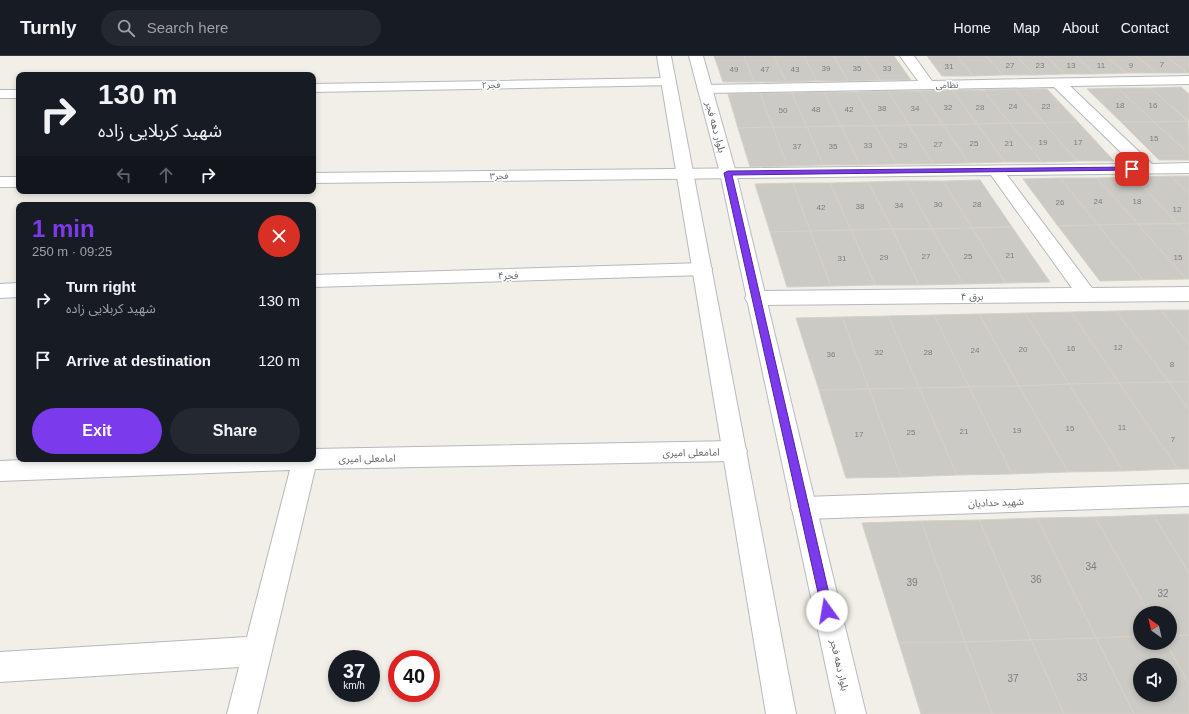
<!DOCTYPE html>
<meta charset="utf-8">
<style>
body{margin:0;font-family:Arial,"Noto Sans Arabic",sans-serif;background:#242831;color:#f1f3f6;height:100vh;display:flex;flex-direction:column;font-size:15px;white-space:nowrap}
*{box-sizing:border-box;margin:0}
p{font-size:13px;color:#9ea1a6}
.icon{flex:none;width:22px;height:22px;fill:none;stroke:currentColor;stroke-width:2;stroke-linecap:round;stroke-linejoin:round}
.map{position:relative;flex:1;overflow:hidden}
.details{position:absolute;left:16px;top:146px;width:300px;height:260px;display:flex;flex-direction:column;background:#171b24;border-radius:8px;box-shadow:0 2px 6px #0003}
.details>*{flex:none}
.guide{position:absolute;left:16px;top:16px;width:300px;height:122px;border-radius:8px;box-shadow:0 2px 6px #0003;background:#171b24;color:#f1f3f6;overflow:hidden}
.needle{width:26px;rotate:326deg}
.buttons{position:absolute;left:1133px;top:550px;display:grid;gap:8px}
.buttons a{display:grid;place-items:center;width:44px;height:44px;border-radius:50%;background:#171b24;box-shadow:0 2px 6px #0003;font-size:20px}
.speed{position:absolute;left:328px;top:594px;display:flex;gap:8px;font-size:20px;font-weight:700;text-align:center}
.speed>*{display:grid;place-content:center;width:52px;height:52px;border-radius:50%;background:#171b24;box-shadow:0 2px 6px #0003;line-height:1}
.speed small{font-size:10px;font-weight:400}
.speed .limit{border:6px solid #d22;background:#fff;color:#111}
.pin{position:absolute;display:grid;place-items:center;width:34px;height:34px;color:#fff;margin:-17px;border-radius:8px;box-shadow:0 2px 6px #0006}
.me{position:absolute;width:44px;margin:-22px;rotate:347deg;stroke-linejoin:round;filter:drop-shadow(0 0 3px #0008)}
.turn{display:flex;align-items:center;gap:14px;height:84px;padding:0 16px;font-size:18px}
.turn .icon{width:52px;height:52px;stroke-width:2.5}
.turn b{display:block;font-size:28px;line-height:34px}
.lanes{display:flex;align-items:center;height:38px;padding:0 16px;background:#0003;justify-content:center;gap:20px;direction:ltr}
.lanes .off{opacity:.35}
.round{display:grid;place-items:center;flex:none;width:42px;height:42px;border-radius:21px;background:#242831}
.summary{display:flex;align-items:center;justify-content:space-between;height:68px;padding:0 16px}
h1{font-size:24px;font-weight:700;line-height:30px;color:#7c3aed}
.action{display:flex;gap:8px;margin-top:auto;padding:8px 16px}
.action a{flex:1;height:46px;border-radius:24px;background:#7c3aed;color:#fff;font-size:16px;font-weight:700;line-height:46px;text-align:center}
.action a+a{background:#242831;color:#f1f3f6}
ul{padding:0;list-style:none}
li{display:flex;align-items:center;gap:12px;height:60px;padding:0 16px}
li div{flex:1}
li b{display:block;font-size:15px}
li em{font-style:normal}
header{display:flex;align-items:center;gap:24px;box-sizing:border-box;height:56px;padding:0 20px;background:#171b24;border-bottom:1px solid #363941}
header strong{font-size:19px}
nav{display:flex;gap:22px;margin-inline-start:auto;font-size:14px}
.search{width:280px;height:36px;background:#242831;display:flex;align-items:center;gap:10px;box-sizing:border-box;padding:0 14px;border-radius:22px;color:#9ea1a6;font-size:15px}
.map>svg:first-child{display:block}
</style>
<header>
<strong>Turnly</strong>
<div class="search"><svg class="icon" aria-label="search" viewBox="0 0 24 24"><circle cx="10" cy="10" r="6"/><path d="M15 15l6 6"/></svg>Search here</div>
<nav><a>Home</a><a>Map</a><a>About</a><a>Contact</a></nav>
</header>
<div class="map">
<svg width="1189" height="658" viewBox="0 0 1189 658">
<rect width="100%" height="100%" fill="#f1efe8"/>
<g fill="#cccac5" stroke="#d6d1c6" fill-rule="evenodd">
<polygon points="714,0 744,0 754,26 723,26"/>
<polygon points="744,0 774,0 786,26 754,26"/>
<polygon points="774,0 804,0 817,25 786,26"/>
<polygon points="804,0 834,0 848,25 817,25"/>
<polygon points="834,0 864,0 880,24 848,25"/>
<polygon points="864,0 894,0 911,24 880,24"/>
<polygon points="927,0 957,0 973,20 942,20"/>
<polygon points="957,0 986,0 1003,19 973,20"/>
<polygon points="986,0 1017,0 1034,19 1003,19"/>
<polygon points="1017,0 1046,0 1065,18 1034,19"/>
<polygon points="1046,0 1076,0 1095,18 1065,18"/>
<polygon points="1076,0 1106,0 1126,17 1095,18"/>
<polygon points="1106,0 1136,0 1157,17 1126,17"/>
<polygon points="1136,0 1166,0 1187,17 1157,17"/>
<polygon points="1166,0 1189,0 1189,17 1187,17"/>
<polygon points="1181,31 1189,38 1189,65 1150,32"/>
<polygon points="1118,32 1154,66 1121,66 1087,33"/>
<polygon points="1118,32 1150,32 1188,65 1154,66"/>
<polygon points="1015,33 1047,33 1078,66 1044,67"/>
<polygon points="1015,33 1044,67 1010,67 983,34"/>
<polygon points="952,34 983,34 1010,67 977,68"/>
<polygon points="952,34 977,68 943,69 920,35"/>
<polygon points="888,35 920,35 943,69 909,69"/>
<polygon points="888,35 909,69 875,70 856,36"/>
<polygon points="824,36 841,70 807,71 792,37"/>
<polygon points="824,36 856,36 875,70 841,70"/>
<polygon points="760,37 773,71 738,72 728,38"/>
<polygon points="760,37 792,37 807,71 773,71"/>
<polygon points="1188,65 1189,98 1154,66"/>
<polygon points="1078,66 1114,105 1077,105 1044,67"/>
<polygon points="1121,66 1154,66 1189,98 1189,104 1159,104"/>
<polygon points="1010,67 1042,106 1005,106 977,68"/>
<polygon points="1010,67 1044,67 1077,105 1042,106"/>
<polygon points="977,68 1005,106 969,107 943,69"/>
<polygon points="909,69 933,108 897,108 875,70"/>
<polygon points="909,69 943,69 969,107 933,108"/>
<polygon points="841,70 860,109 823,109 807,71"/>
<polygon points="841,70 875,70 897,108 860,109"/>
<polygon points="773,71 787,110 750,111 738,72"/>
<polygon points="773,71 807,71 823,109 787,110"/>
<polygon points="1171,120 1189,120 1189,138"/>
<polygon points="1171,120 1189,138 1189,167 1178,168 1134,121"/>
<polygon points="1134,121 1178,168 1138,168 1097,122"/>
<polygon points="1060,122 1097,122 1138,168 1098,169"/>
<polygon points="1060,122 1098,169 1058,170 1023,123"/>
<polygon points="980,124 1012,171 972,172 943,125"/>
<polygon points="906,125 943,125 972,172 932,173"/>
<polygon points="906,125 932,173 892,173 868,126"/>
<polygon points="868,126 892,173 851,174 830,127"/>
<polygon points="793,127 830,127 851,174 810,175"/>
<polygon points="793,127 810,175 770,176 755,128"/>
<polygon points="1189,167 1189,179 1178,168"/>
<polygon points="1138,168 1186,223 1143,224 1098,169"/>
<polygon points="1138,168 1178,168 1189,179 1189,223 1186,223"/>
<polygon points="1098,169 1143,224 1100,225 1058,170"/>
<polygon points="1012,171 1050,226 1006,227 972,172"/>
<polygon points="972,172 1006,227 963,228 932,173"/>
<polygon points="892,173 919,229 875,229 851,174"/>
<polygon points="892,173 932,173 963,228 919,229"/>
<polygon points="851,174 875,229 831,230 810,175"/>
<polygon points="810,175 831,230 787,231 770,176"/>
<polygon points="1161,254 1189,289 1189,326 1169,326 1116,255"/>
<polygon points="1161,254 1189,254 1189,289"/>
<polygon points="1116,255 1169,326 1119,327 1071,256"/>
<polygon points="1071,256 1119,327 1069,328 1025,257"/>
<polygon points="1025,257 1069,328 1019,330 979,258"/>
<polygon points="979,258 1019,330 969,331 934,259"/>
<polygon points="934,259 969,331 919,332 888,260"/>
<polygon points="888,260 919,332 869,333 842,261"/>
<polygon points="842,261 869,333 819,334 796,262"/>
<polygon points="1169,326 1189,354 1189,413 1178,413 1119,327"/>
<polygon points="1169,326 1189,326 1189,354"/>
<polygon points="1119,327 1178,413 1123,415 1069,328"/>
<polygon points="1069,328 1123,415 1068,416 1019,330"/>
<polygon points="1019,330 1068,416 1012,418 969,331"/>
<polygon points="969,331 1012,418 957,419 919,332"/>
<polygon points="919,332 957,419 901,421 869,333"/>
<polygon points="869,333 901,421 846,422 819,334"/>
<polygon points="1189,458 1189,517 1153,459"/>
<polygon points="1153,459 1189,517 1189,579 1170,580 1170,557 1149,557 1095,461"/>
<polygon points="1095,461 1149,557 1140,557 1140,580 1096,582 1037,462"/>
<polygon points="1037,462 1096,582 1031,584 979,464"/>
<polygon points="979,464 1031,584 965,586 921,465"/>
<polygon points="921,465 965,586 899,587 862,467"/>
<polygon points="1189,579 1189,628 1166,587 1170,587 1170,580"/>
<path d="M1140,580V587H1166L1189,628V658H1134L1096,582ZM1140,609H1170V639H1140Z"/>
<polygon points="1096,582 1134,658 1064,658 1031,584"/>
<polygon points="1031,584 1064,658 992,658 965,586"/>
<polygon points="965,586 992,658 921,658 899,587"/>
</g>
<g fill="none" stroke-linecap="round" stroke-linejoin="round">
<g stroke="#b5b8bc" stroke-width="2">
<g id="street">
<polygon points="900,0 914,0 932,25 1189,20 1189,28 1070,30 1152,108 1189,107 1189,117 1007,119 1092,232 1189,231 1189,245 755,249 748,247 745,242 748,237 755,235 1072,232 991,119 313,127 313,117 1133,108 1054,31 705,37 700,36 698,33 700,30 705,29 918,25"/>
<polygon points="669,22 674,23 676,26 674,29 313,36 313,28"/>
<rect x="0" y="34" width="19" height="8"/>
<rect x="0" y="121" width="19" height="10"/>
<polygon points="703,207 710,209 712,213 710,217 703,219 313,231 313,219"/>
<polygon points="19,227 19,241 0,242 0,228"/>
<polygon points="735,385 743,388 747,395 743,402 735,405 315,413 257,658 227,658 239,611 0,626 0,596 247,581 290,414 0,425 0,405 44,403 313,403 313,393"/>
<polygon points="1189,428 1189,450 804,463 795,460 791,452 795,444 804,441"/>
</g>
</g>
<g stroke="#b6babf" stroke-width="2">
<g id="secondary">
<polygon points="657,0 671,0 796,658 766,658"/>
<polygon points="689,0 703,0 736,117 866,658 836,658 720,117"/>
</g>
</g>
<use href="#street" fill="#fff" fill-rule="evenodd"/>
<use href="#secondary" fill="#fff" fill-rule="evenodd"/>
</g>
<polygon fill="#7c3aed" stroke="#51269a" points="1132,111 1135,113 1134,114 732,119 833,555 831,559 827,561 823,559 724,117 728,115"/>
<g text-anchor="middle" stroke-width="3" stroke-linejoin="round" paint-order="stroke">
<g font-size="8" fill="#7a7d7f">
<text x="1162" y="11">7</text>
<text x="1010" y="12">27</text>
<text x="1040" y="12">23</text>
<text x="1071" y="12">13</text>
<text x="1101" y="12">11</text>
<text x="1131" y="12">9</text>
<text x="949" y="13">31</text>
<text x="826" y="15">39</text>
<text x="857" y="15">35</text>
<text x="887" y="15">33</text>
<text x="734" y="16">49</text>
<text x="765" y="16">47</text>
<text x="795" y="16">43</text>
<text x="1120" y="52">18</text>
<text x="1153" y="52">16</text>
<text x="1013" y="53">24</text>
<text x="1046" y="53">22</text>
<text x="948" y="54">32</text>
<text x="980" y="54">28</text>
<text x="882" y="55">38</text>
<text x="915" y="55">34</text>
<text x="816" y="56">48</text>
<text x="849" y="56">42</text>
<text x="783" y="57">50</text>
<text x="1154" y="85">15</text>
<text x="1043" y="89">19</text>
<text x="1078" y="89">17</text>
<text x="974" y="90">25</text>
<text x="1009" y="90">21</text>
<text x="938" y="91">27</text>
<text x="868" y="92">33</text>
<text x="903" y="92">29</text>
<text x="797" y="93">37</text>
<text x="833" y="93">35</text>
<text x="1098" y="148">24</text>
<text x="1137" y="148">18</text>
<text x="1060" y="149">26</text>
<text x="938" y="151">30</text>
<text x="977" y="151">28</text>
<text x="899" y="152">34</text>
<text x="860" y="153">38</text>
<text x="821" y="154">42</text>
<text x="1177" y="156">12</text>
<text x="1010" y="202">21</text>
<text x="926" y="203">27</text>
<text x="968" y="203">25</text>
<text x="884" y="204">29</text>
<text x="1178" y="204">15</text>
<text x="842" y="205">31</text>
<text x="1118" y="294">12</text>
<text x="1071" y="295">16</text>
<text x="1023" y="296">20</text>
<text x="975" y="297">24</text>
<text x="879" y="299">32</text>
<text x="928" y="299">28</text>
<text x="831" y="301">36</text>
<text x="1172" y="311">8</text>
<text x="1122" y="374">11</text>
<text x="1070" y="375">15</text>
<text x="1017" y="377">19</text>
<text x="964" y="378">21</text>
<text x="911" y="379">25</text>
<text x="859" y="381">17</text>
<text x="1173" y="386">7</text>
</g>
<g font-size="9" fill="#5f6368" stroke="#fff">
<text transform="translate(491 29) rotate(-1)" y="3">فجر۲</text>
<text transform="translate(947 29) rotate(-1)" y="3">نظامی</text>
<text transform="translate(499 120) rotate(-1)" y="3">فجر۳</text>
</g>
<g font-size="10" fill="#5f6368" stroke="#fff">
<text transform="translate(716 71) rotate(75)" y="4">بلوار دهه فجر</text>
<text transform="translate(508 219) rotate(-2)" y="4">فجر۴</text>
<text transform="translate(972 240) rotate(-1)" y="4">برق ۴</text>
<text transform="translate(691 396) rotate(-1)" y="4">امامعلی امیری</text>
<text transform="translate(367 402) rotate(-1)" y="4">امامعلی امیری</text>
<text transform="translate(996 446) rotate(-2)" y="4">شهید حدادیان</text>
<text transform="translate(840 609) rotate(77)" y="4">بلوار دهه فجر</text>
</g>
<g font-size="10" fill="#7a7d7f">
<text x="1091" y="514">34</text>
<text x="1036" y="527">36</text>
<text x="912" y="530">39</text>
<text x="1163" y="541">32</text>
<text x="1082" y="625">33</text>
<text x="1013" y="626">37</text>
</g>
</g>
</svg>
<div class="buttons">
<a><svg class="needle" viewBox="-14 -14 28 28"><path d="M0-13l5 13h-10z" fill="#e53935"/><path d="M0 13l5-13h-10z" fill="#9ea1a6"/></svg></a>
<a><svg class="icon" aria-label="sound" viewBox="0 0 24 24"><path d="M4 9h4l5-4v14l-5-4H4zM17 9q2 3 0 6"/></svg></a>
</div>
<div class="speed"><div>37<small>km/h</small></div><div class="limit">40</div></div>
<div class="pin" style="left:1132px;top:113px;background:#d93025"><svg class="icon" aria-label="arrive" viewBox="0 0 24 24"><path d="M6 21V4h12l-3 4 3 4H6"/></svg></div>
<svg class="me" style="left:827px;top:555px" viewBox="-20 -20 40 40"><circle r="19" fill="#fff"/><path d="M0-13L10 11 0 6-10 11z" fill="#7c3aed"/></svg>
<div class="guide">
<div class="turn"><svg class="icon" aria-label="right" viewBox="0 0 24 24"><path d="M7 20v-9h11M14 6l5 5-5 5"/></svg><div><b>130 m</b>شهید کربلایی زاده</div></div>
<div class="lanes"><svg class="icon off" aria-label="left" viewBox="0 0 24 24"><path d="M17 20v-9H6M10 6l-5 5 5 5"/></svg><svg class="icon off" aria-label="ahead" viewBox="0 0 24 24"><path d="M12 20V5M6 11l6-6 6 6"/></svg><svg class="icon" aria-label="right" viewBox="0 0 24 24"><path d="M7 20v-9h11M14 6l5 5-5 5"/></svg></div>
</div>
<section class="details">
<div class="summary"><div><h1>1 min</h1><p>250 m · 09:25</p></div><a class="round" style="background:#d93025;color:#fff"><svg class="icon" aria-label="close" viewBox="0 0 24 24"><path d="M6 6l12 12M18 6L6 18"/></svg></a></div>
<ul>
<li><svg class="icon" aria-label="right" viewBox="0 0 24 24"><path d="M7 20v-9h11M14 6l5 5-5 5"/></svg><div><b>Turn right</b><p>شهید کربلایی زاده</p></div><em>130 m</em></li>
<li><svg class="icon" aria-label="arrive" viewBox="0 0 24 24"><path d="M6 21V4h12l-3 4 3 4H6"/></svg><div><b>Arrive at destination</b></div><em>120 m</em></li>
</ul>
<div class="action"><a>Exit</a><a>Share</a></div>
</section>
</div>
